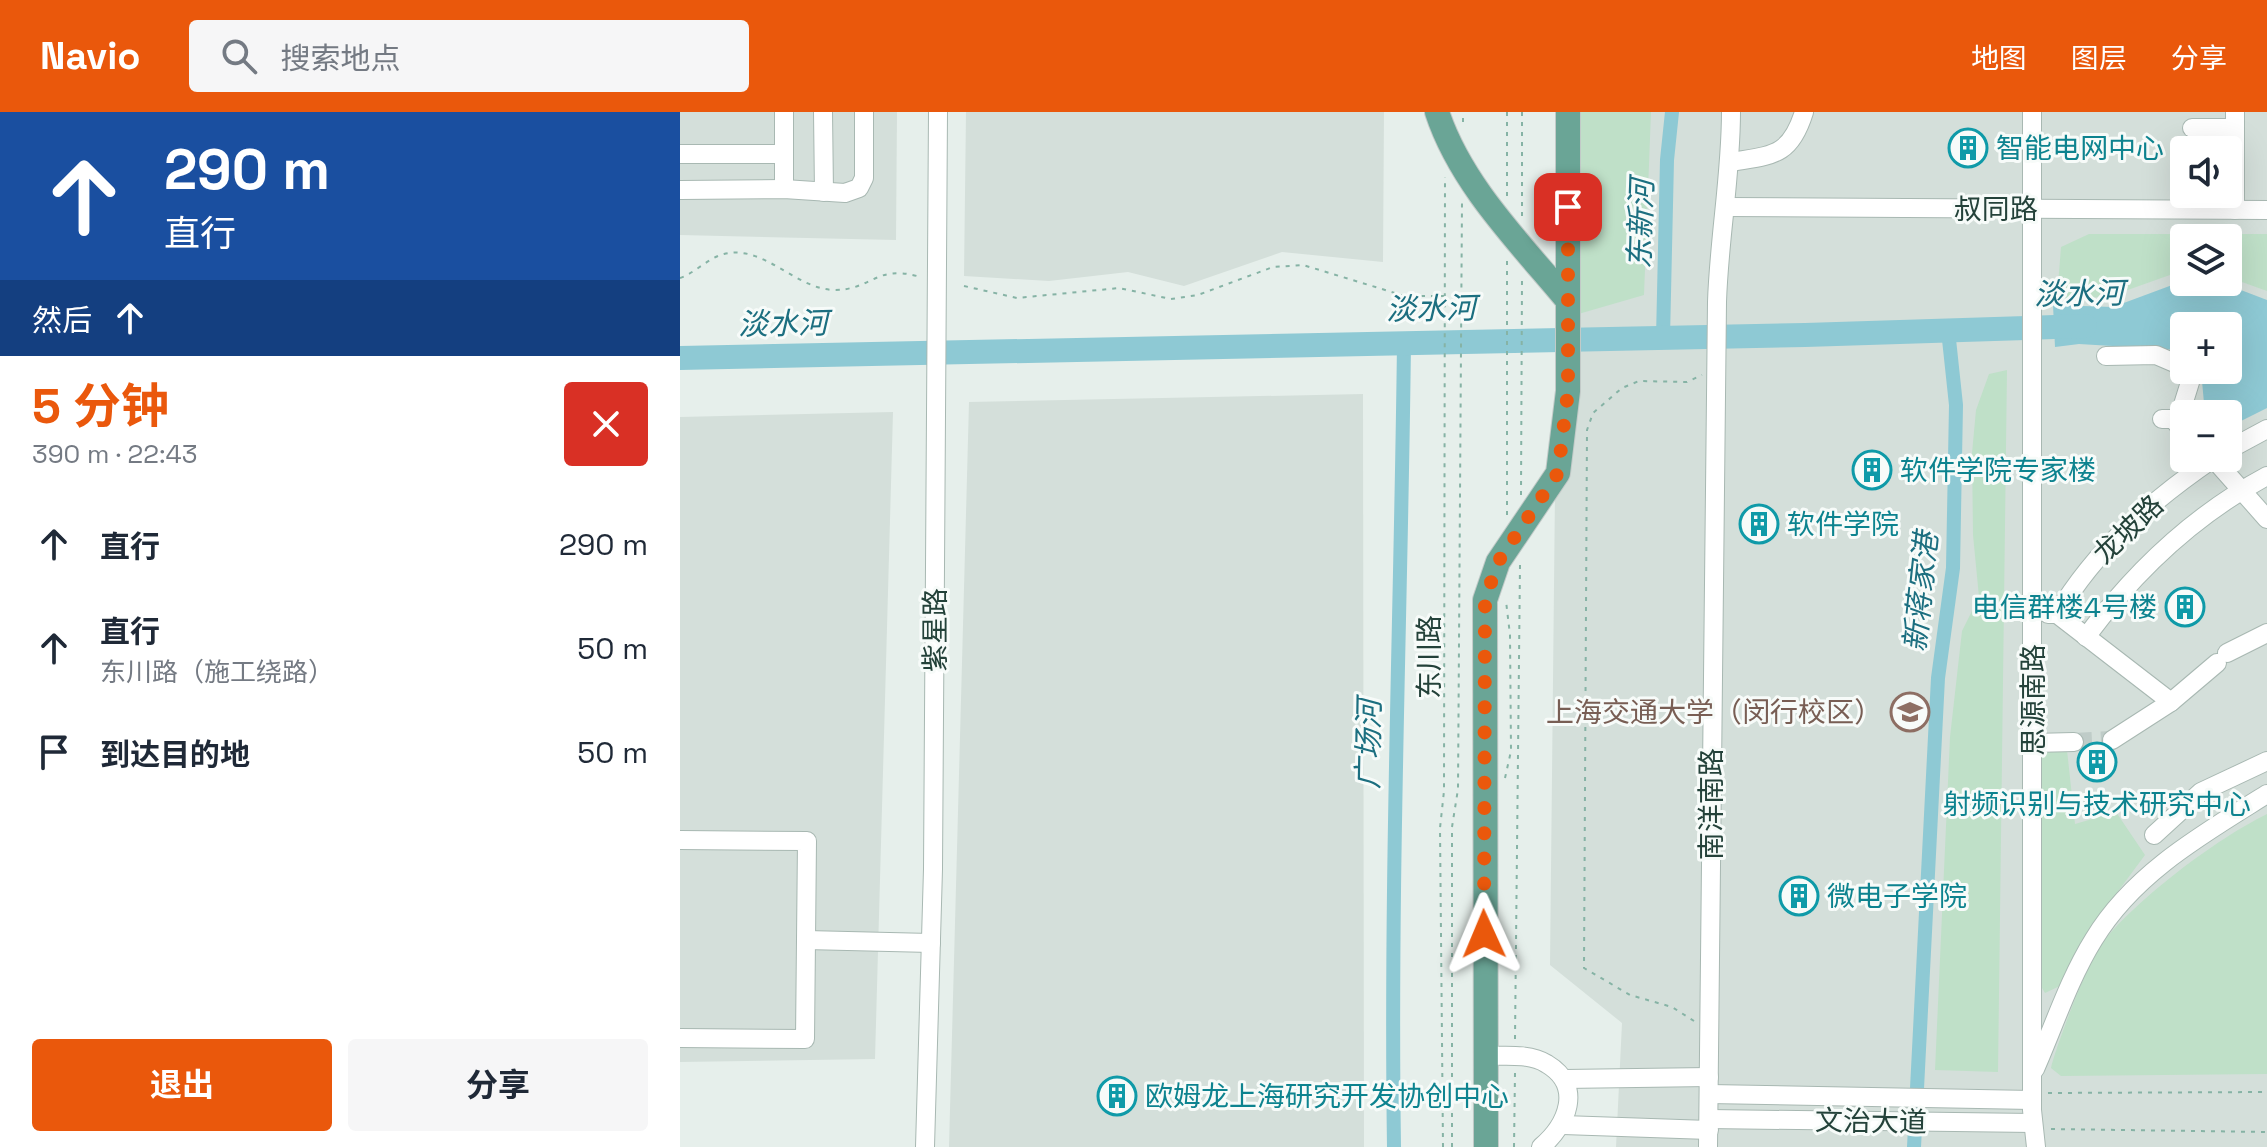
<!DOCTYPE html>
<html lang="zh">
<meta charset="utf-8">
<style>
body{margin:0;font-family:"Space Grotesk","Noto Sans SC",sans-serif;background:#f6f6f7;color:#1f2937;height:100vh;display:flex;flex-direction:column;font-size:30px;white-space:nowrap}
*{box-sizing:border-box;margin:0}
p{font-size:26px;color:#747a83}
.icon{flex:none;width:44px;height:44px;fill:none;stroke:currentColor;stroke-width:2;stroke-linecap:round;stroke-linejoin:round}
.map{position:relative;flex:1;overflow:hidden}
.details{display:flex;flex-direction:column;background:#fff;width:680px}
.details>*{flex:none}
.hud{background:#1a4fa0;color:#fff;overflow:hidden}
.buttons{position:absolute;left:1490px;top:24px;display:grid;gap:16px}
.buttons a{display:grid;place-items:center;width:72px;height:72px;border-radius:8px;background:#fff;box-shadow:0 8px 32px #0002;font-size:40px}
.pin{position:absolute;display:grid;place-items:center;width:68px;height:68px;color:#fff;margin:-34px;border-radius:16px;box-shadow:0 4px 12px #0006}
.me{position:absolute;width:88px;margin:-44px;rotate:359deg;stroke-linejoin:round;filter:drop-shadow(0 0 6px #0008)}
.turn{display:flex;align-items:center;gap:28px;height:168px;padding:0 32px;font-size:36px}
.turn .icon{width:104px;height:104px;stroke-width:2.5}
.turn b{display:block;font-size:56px;line-height:68px}
.then{display:flex;align-items:center;height:76px;padding:0 32px;background:#0003;gap:16px;font-size:30px}
.round{display:grid;place-items:center;flex:none;width:84px;height:84px;border-radius:8px;background:#f6f6f7}
.summary{display:flex;align-items:center;justify-content:space-between;height:136px;padding:0 32px}
h1{font-size:48px;font-weight:700;line-height:60px;color:#ea580c}
.cta{display:flex;gap:16px;margin-top:auto;padding:16px 32px}
.cta a{flex:1;height:92px;border-radius:8px;background:#ea580c;color:#fff;font-size:32px;font-weight:700;line-height:92px;text-align:center}
.cta a+a{background:#f6f6f7;color:#1f2937}
ul{padding:0;list-style:none}
li{display:flex;align-items:center;gap:24px;height:104px;padding:0 32px}
li div{flex:1}
li b{display:block;font-size:30px}
li em{font-style:normal}
header{display:flex;align-items:center;gap:48px;box-sizing:border-box;height:112px;padding:0 40px;background:#ea580c;color:#fff}
header strong{font-size:38px}
nav{display:flex;gap:44px;margin-inline-start:auto;font-size:28px}
.search{width:560px;height:72px;background:#f6f6f7;display:flex;align-items:center;gap:20px;box-sizing:border-box;padding:0 28px;border-radius:8px;color:#747a83;font-size:30px}
main{display:flex;flex:1;min-height:0}
.map>svg:first-child{display:block}
</style>
<header>
<strong>Navio</strong>
<div class="search"><svg class="icon" aria-label="search" viewBox="0 0 24 24"><circle cx="10" cy="10" r="6"/><path d="M15 15l6 6"/></svg>搜索地点</div>
<nav><a>地图</a><a>图层</a><a>分享</a></nav>
</header>
<main>
<section class="details">
<div class="hud">
<div class="turn"><svg class="icon" aria-label="ahead" viewBox="0 0 24 24"><path d="M12 20V5M6 11l6-6 6 6"/></svg><div><b>290 m</b>直行</div></div>
<div class="then">然后<svg class="icon" aria-label="ahead" viewBox="0 0 24 24"><path d="M12 20V5M6 11l6-6 6 6"/></svg></div>
</div>
<div class="summary"><div><h1>5 分钟</h1><p>390 m · 22:43</p></div><a class="round" style="background:#d93025;color:#fff"><svg class="icon" aria-label="close" viewBox="0 0 24 24"><path d="M6 6l12 12M18 6L6 18"/></svg></a></div>
<ul>
<li><svg class="icon" aria-label="ahead" viewBox="0 0 24 24"><path d="M12 20V5M6 11l6-6 6 6"/></svg><div><b>直行</b></div><em>290 m</em></li>
<li><svg class="icon" aria-label="ahead" viewBox="0 0 24 24"><path d="M12 20V5M6 11l6-6 6 6"/></svg><div><b>直行</b><p>东川路（施工绕路）</p></div><em>50 m</em></li>
<li><svg class="icon" aria-label="arrive" viewBox="0 0 24 24"><path d="M6 21V4h12l-3 4 3 4H6"/></svg><div><b>到达目的地</b></div><em>50 m</em></li>
</ul>
<div class="cta"><a>退出</a><a>分享</a></div>
</section>
<div class="map">
<svg width="1587" height="1035" viewBox="0 0 1587 1035">
<rect width="100%" height="100%" fill="#e6efeb"/>
<g fill="#d4dfda" fill-rule="evenodd">
<polygon points="0,0 217,0 216,128 0,123"/>
<polygon points="286,0 704,0 703,150 602,140 504,174 448,160 369,169 284,164"/>
<path d="M879,0H1587V1035H936L942,911L870,853ZM1504,38H1548V82H1504ZM1504,126H1548V170H1504ZM1504,214H1548V258H1504ZM1504,302H1548V346H1504Z"/>
<polygon points="683,282 684,1035 269,1035 289,290"/>
<polygon points="213,300 195,947 0,950 0,305"/>
</g>
<g fill="#bfe0c8">
<polygon points="900,0 971,0 964,183 895,203"/>
<polygon points="1409,122 1587,122 1587,179 1548,165 1548,126 1504,126 1504,158 1428,185 1377,186 1381,135"/>
<polygon points="1327,258 1318,960 1255,958 1270,625 1282,519 1299,485 1293,423 1292,341 1296,298 1309,262"/>
<polygon points="1387,638 1395,712 1436,700 1465,743 1413,813 1382,873 1365,881 1353,861 1353,641"/>
<path d="M1587,702V962L1381,964L1371,956C1376,934 1409,847 1422,831C1458,786 1536,727 1587,702Z"/>
</g>
<polygon fill="#8ec9d4" points="1503,169 1553,175 1587,188 1587,296 1549,315 1548,302 1525,302 1521,258 1548,258 1548,214 1504,214 1504,242 1499,238 1399,232 1375,235 1373,193 1433,195"/>
<g fill="none" stroke-linecap="round" stroke-linejoin="round">
<g stroke="#8ec9d4" stroke-width="14">
<polyline points="983,226 987,48 992,0"/>
<path d="M714,1035C710,767 721,499 724,230"/>
<polyline points="1234,1035 1258,566 1273,456 1276,293 1268,218"/>
</g>
<polyline stroke="#8ec9d4" stroke-width="24" points="0,246 1125,223 1405,214"/>
<polyline stroke="#bfccc8" stroke-width="18" stroke-dasharray="18 9" stroke-linecap="butt" points="1394,630 1432,628"/>
<g stroke="#a8b8b2" stroke-width="20">
<g id="minor">
<polyline points="104,0 104,77"/>
<polyline points="143,0 144,80"/>
<polyline points="1352,0 1352,998 1356,1035"/>
<polyline points="1512,16 1555,16"/>
<polyline points="0,42 104,42"/>
<path d="M1051,50C1092,43 1110,45 1124,0"/>
<polyline points="0,78 104,77 165,81 179,76 184,66 184,0"/>
<polyline points="1046,95 1587,98"/>
<polyline points="1555,98 1555,0"/>
<polyline points="1426,244 1476,243 1504,255"/>
<polyline points="1482,307 1493,307 1504,320"/>
<polyline points="1504,314 1502,296 1511,267 1506,258"/>
<polyline points="1548,338 1587,317"/>
<polyline points="1533,346 1587,407"/>
<polyline points="1368,502 1377,502 1491,590"/>
<path d="M1377,502C1417,436 1471,389 1534,346"/>
<path d="M1406,525C1455,459 1514,403 1587,364"/>
<polyline points="1547,541 1587,521"/>
<polyline points="1432,628 1491,590 1537,551"/>
<polyline points="1353,631 1394,630"/>
<polyline points="1474,723 1521,680 1587,649"/>
<polyline points="0,728 127,729 125,927 0,926"/>
<polyline points="126,828 251,831"/>
<path d="M805,944C824,944 850,941 867,952C904,974 887,1013 861,1035"/>
<path d="M1355,957C1374,914 1389,867 1414,827C1454,761 1523,722 1587,682"/>
<polyline points="884,967 1029,965"/>
<polyline points="1029,982 1352,988"/>
<polyline points="1029,1007 1353,1011"/>
<polyline points="883,1013 1029,1018"/>
<polyline points="245,1035 253,757 258,0"/>
<path d="M1028,1035L1037,190C1039,126 1051,64 1051,0"/>
</g>
</g>
<g stroke="#c2cac8" stroke-width="26">
<g id="major">
<path d="M757,0C781,73 840,131 888,189"/>
<polyline points="806,1035 805,488 818,450 878,361 888,279 888,0"/>
</g>
</g>
<g stroke="#86b3a5" stroke-width="2" stroke-dasharray="4 6" stroke-linecap="butt">
<polyline points="827,0 827,87"/>
<polyline points="842,0 842,107"/>
<polyline points="783,10 783,0"/>
<path d="M0,166C15,161 28,146 44,142C84,132 115,177 154,178C192,178 195,153 237,164"/>
<polyline points="284,174 337,186 439,176 491,187 518,183 593,155 623,153 725,184 764,184"/>
<polyline points="841,383 842,165"/>
<polyline points="827,403 827,149"/>
<polyline points="825,666 831,639 830,523 826,489"/>
<polyline points="1014,909 992,895 950,883 904,856 907,318 913,301 942,276 959,269 1007,270 1022,263"/>
<polyline points="835,927 840,453"/>
<polyline points="1368,981 1587,980"/>
<polyline points="1371,1017 1587,1020"/>
<polyline points="763,1035 760,716 764,679 765,65"/>
<polyline points="772,1035 772,715 778,677 782,89"/>
<polyline points="834,1035 835,961"/>
</g>
<use href="#minor" stroke="#fff" stroke-width="18"/>
<use href="#major" stroke="#6aa596" stroke-width="24"/>
</g>
<g fill="none" stroke-linecap="round" stroke-linejoin="round">
<polyline stroke="#ea580c" stroke-width="14" stroke-dasharray="0 25.2" points="804,822 805,488 818,450 878,361 888,279 888,95"/>
</g>
<defs>
<g id="building-ring" transform="scale(2)"><circle r="9.5" fill="#f7fbf9" stroke="#0f9aa8" stroke-width="1.5"/><path d="M-4-6H4V6H1V3H-1V6H-4ZM-2.5-4.3h1.7v1.8h-1.7ZM.8-4.3h1.7v1.8H.8ZM-2.5-1h1.7V.8h-1.7ZM.8-1h1.7V.8H.8Z" fill="#0f9aa8"/></g>
<g id="university-ring" transform="scale(2)"><circle r="9.5" fill="#f7fbf9" stroke="#8d6e63" stroke-width="1.5"/><path d="M0-5L7-2L0 1L-7-2ZM-4 1L0 2.5L4 1V4Q0 6-4 4Z" fill="#8d6e63"/></g>
</defs>
<g fill-rule="evenodd">
<use href="#building-ring" x="1288" y="36"/>
<use href="#building-ring" x="1192" y="358"/>
<use href="#building-ring" x="1079" y="412"/>
<use href="#building-ring" x="1505" y="495"/>
<use href="#university-ring" x="1230" y="600"/>
<use href="#building-ring" x="1417" y="650"/>
<use href="#building-ring" x="1119" y="784"/>
<use href="#building-ring" x="437" y="984"/>
</g>
<g text-anchor="middle" stroke-width="6" stroke-linejoin="round" paint-order="stroke">
<g font-size="28" fill="#0d838f" stroke="#f7fbf9" text-anchor="start">
<text x="1316" y="46">智能电网中心</text>
<text x="1220" y="368">软件学院专家楼</text>
<text x="1107" y="422">软件学院</text>
<text x="1477" y="505" text-anchor="end">电信群楼4号楼</text>
<text x="1417" y="702" text-anchor="middle">射频识别与技术研究中心</text>
<text x="1147" y="794">微电子学院</text>
<text x="465" y="994">欧姆龙上海研究开发协创中心</text>
</g>
<g font-size="28" fill="#24423a" stroke="#f7fbf9">
<text x="1316" y="107">叔同路</text>
<text transform="translate(1448 417) rotate(-44)" y="10">龙坡路</text>
<text transform="translate(255 518) rotate(-90)" y="10">紫星路</text>
<text transform="translate(749 545) rotate(-90)" y="10">东川路</text>
<text transform="translate(1353 588) rotate(-90)" y="10">思源南路</text>
<text transform="translate(1031 692) rotate(-90)" y="10">南洋南路</text>
<text transform="translate(1191 1009) rotate(1)" y="10">文治大道</text>
</g>
<g font-size="28" fill="#785e54" stroke="#f7fbf9" text-anchor="end">
<text x="1202" y="610">上海交通大学（闵行校区）</text>
</g>
<g font-size="30" font-style="italic" fill="#1c6f80" stroke="#f7fbf9">
<text transform="translate(961 112) rotate(-88)" y="10">东新河</text>
<text transform="translate(1399 182) rotate(-1)" y="10">淡水河</text>
<text transform="translate(751 197) rotate(-1)" y="10">淡水河</text>
<text transform="translate(103 212) rotate(-1)" y="10">淡水河</text>
<text transform="translate(1241 480) rotate(-84)" y="10">新蒋家港</text>
<text transform="translate(689 632) rotate(-89)" y="10">广场河</text>
</g>
</g>
</svg>
<div class="buttons">
<a><svg class="icon" aria-label="sound" viewBox="0 0 24 24"><path d="M4 9h4l5-4v14l-5-4H4zM17 9q2 3 0 6"/></svg></a>
<a><svg class="icon" aria-label="layers" viewBox="0 0 24 24"><path d="M12 4l9 5-9 5-9-5zM3 14l9 5 9-5"/></svg></a>
<a>+</a>
<a>−</a>
</div>
<div class="pin" style="left:888px;top:95px;background:#d93025"><svg class="icon" aria-label="arrive" viewBox="0 0 24 24"><path d="M6 21V4h12l-3 4 3 4H6"/></svg></div>
<svg class="me" style="left:804px;top:822px" viewBox="-20 -20 40 40"><path d="M0-17L14 15 0 8-14 15z" fill="#ea580c" stroke="#fff" stroke-width="4"/></svg>
</div>
</main>
